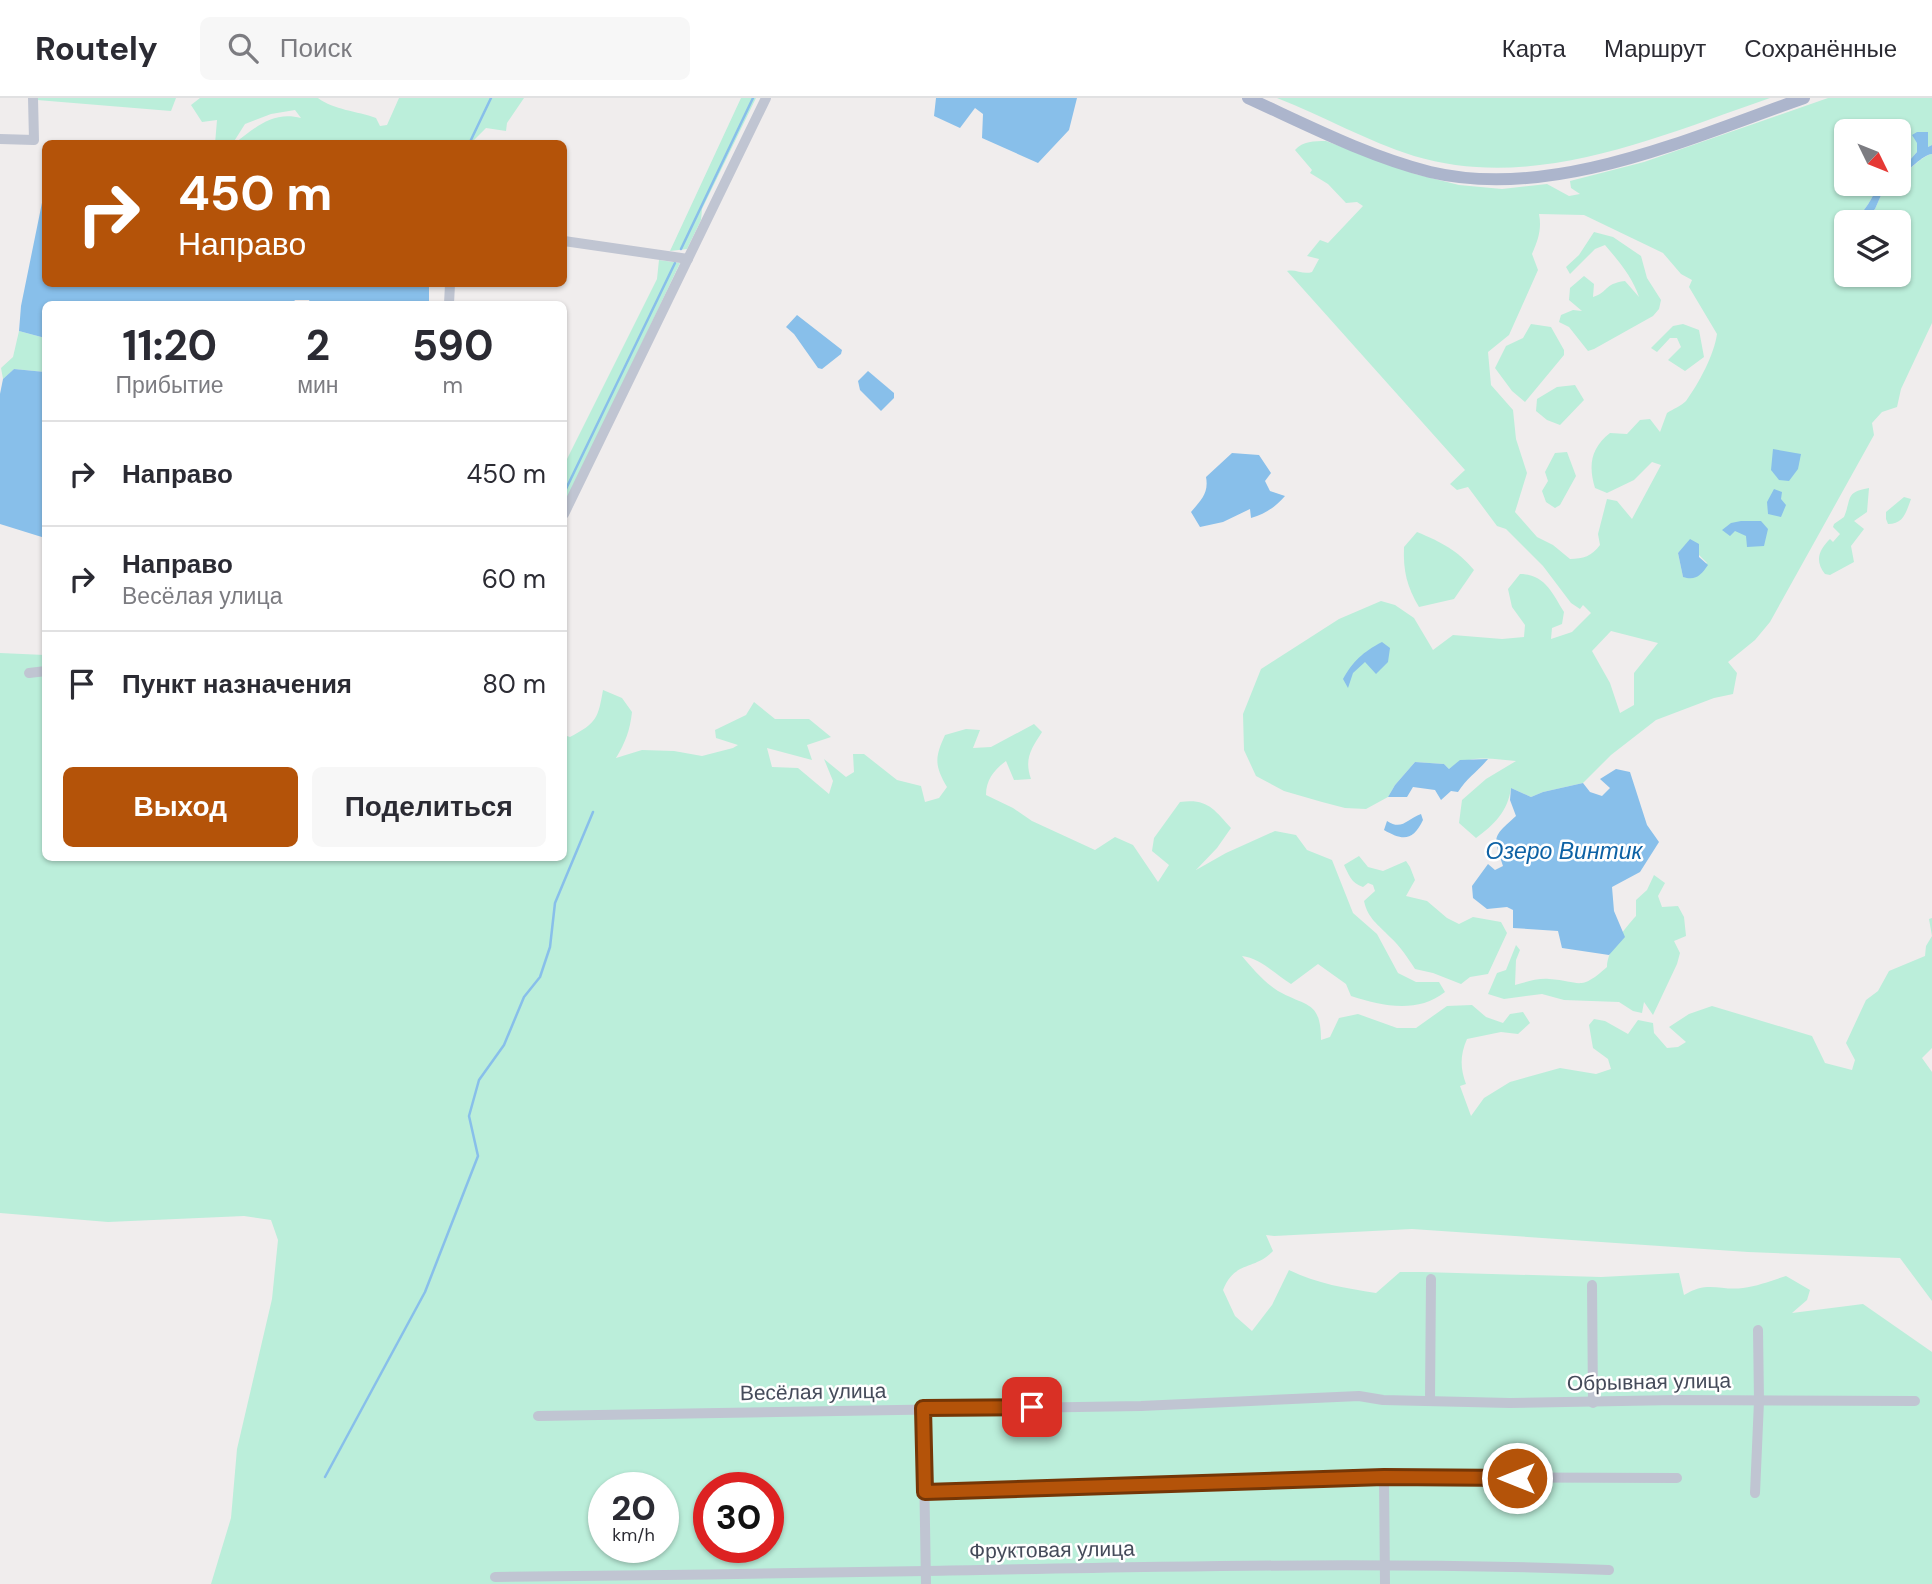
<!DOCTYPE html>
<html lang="ru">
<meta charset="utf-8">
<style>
body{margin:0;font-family:"DM Sans",sans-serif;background:#f7f7f7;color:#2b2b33;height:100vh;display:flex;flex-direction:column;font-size:26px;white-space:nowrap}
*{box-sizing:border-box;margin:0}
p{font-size:23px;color:#7c7c81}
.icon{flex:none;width:38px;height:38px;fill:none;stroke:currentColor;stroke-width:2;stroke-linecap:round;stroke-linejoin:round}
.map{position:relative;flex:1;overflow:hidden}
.drawer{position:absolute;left:42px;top:203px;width:525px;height:560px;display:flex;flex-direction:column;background:#fff;border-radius:10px;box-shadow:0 2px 5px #0004}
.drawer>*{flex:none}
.top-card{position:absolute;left:42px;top:42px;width:525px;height:147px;border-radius:10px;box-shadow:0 2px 5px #0004;background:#b45309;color:#fff;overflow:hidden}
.needle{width:46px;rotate:133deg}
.fabs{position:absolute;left:1834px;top:21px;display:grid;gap:14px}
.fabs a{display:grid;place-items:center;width:77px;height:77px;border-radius:10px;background:#fff;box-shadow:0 2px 5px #0004;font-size:35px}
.speed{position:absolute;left:588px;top:1374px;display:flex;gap:14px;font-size:35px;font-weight:700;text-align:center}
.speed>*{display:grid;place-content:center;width:91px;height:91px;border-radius:50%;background:#fff;box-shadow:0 2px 5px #0004;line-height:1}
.speed small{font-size:18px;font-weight:400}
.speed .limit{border:10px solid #d22;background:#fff;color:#111}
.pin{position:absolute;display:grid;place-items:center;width:60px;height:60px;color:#fff;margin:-30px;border-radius:14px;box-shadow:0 4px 10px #0006}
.me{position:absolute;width:77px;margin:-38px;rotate:270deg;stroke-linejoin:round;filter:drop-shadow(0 0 5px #0008)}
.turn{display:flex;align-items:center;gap:24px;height:147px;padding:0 21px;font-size:32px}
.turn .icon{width:91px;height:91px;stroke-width:2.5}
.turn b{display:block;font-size:49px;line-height:60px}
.eta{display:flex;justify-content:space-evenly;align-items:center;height:119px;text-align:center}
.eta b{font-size:42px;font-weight:700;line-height:49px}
.cta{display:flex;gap:14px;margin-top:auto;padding:14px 21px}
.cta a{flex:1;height:80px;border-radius:10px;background:#b45309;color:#fff;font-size:28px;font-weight:700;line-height:80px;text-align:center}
.cta a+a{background:#f7f7f7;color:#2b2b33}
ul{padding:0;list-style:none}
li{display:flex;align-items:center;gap:21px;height:105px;padding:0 21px;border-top:2px solid #e1e1e2}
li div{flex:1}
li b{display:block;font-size:26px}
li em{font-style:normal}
header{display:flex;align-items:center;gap:42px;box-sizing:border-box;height:98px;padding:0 35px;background:#fff;border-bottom:2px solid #e1e1e2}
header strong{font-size:33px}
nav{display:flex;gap:38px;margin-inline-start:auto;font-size:24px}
.search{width:490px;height:63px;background:#f7f7f7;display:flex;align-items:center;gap:18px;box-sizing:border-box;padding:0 24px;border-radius:10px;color:#7c7c81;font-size:26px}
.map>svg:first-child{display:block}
</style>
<header>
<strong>Routely</strong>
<div class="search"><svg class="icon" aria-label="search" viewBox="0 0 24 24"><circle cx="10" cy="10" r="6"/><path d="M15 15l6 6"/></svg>Поиск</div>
<nav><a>Карта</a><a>Маршрут</a><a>Сохранённые</a></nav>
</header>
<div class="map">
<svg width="1932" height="1486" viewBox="0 0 1932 1486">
<rect width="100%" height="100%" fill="#f0eded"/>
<g fill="#bbeeda" fill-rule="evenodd">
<polygon points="37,0 176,0 171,13 37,2"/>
<path d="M200,0H318C334,12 357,13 376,20L380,28L387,27L399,0H524L507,25L506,33L486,30L471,45H235C256,29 273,13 301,20L295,12L271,16L245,26L233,45L215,46L217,22L202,24L191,7Z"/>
<polygon points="741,0 756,0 702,111 701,122 687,151 670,153"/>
<path d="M1277,0H1770C1657,39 1535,94 1414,58C1367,43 1323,18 1277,0Z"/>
<path d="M1828,0H1932V47L1928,49L1927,41L1917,45V54L1909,63H1899V33H1846V86H1877C1875,99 1863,114 1854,124H1846V177H1899V124H1861L1875,111L1882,95L1891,86H1899V79C1909,73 1923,57 1932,56V225L1901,291L1897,309L1882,314L1872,325L1874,337L1770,524L1755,542L1728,564L1737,575L1733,596L1714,600L1656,622L1611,657L1583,685L1543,694L1531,699L1511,690C1508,713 1494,727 1476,740L1459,725L1462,702L1486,681L1516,663C1493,661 1468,656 1449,671L1444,666L1415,664L1395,687L1388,699L1366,711L1345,710L1322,704L1284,693L1256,678L1244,652L1243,616L1261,571L1339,521L1381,503L1395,507L1414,520L1433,552L1453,537L1502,541L1524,539L1525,527L1512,509L1508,491L1520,476C1545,476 1553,496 1564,514L1562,526L1552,530L1551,541L1572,534L1591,515L1583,507L1580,511L1571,505L1543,468L1506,431L1497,428L1468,389L1457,392L1450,386L1465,372L1287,173C1296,171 1303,177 1312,174L1319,161L1307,158L1320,142L1328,145L1363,108L1357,104L1346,105L1328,86L1310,75L1312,72L1295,52C1303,43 1314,43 1326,43L1415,76L1459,87L1502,91L1547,86L1569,98L1580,96L1571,90L1570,83L1644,64ZM1539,116L1584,117L1663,155L1681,176L1692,182L1689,189L1717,236C1714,257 1699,285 1686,303C1681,308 1673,311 1667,315L1660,334L1650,321L1640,322L1627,336L1610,335C1591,350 1588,367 1595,390L1607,395L1634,382L1652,364L1661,367L1632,421L1617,403L1607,401L1598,436L1600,447C1592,458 1583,461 1570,461L1553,447L1537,439L1515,414L1527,375L1516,341L1513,312L1491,287L1488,254L1509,237L1538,172L1532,156C1538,142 1542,131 1539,116ZM1688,446L1707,465L1683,479L1678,455ZM1611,533L1658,545L1634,575V607L1620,615L1610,585L1592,553Z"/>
<path d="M1594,134L1613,139L1641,158L1647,180L1661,202L1659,211L1653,218L1594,251L1588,253L1569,229L1559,224L1561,217L1573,212L1582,213L1569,202L1570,190L1584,178L1594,186L1593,199C1609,194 1603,186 1625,183L1639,199C1633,180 1618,162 1605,147L1595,151L1570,176L1566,169L1579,157Z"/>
<polygon points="659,162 680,165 564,409 564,367 657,181"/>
<polygon points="1531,226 1551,229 1564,252 1564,257 1525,304 1512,293 1495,270 1506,248 1523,240"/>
<polygon points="1683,226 1699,232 1704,259 1685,273 1668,262 1681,249 1677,240 1670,240 1657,254 1651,250 1673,228"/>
<polygon points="19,233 45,240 45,274 14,271 3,281 1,270 13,259"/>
<polygon points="1575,287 1584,302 1560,327 1547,322 1536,313 1537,301 1557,289"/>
<polygon points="1567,354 1576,378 1560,407 1555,410 1546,404 1542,393 1548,383 1545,374 1555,355"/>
<path d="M1869,390L1867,414L1854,423L1864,431L1851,448L1854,464L1830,477L1825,476C1815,463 1818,453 1830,441L1833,444L1840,436L1833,429L1834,426L1844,419C1852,400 1845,394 1869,390Z"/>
<path d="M1904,399L1911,401C1906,414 1904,426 1888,426L1886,421V414Z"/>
<path d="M1417,434C1441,444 1457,452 1474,472L1454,501L1419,509C1407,489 1403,473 1404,449Z"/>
<path d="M0,555L45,557L46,760H564V637L570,639C597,625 598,620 603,592L622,600L632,614C630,633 625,645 616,660L642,652L674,653L702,658L733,650L738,647L716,640L715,632L746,617L754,604L775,621H809L831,639L807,647L812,662L767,650L772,669L798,670L829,696L833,683L824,661L846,679L854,674L853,656H864L897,682L921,688L925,704L939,700L947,689C934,667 935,659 945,637L966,631L980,632L973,650L991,649L1034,626L1042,634C1031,651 1024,661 1031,681L1014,682L1006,663C994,672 986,682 986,697L1013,710L1032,723L1095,752L1115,739L1133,747L1158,784L1169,767L1152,753L1154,740L1180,704C1207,700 1214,711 1231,730L1217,750L1196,772L1226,755L1275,733L1296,737L1307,752L1332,762L1353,815L1377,836L1398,875L1416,884H1439L1445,894C1417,916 1382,908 1351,898L1346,886L1318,866L1291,886C1275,876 1260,860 1242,858C1251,869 1265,885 1278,893C1306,909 1321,902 1321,942L1330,939L1339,920L1358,916L1397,930H1416L1447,908L1472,907L1486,919L1503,925L1510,916L1523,914L1530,925L1518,936L1501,934L1467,941C1460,957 1460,970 1466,986L1460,988L1471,1018L1484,1000L1510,984L1560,970L1596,976L1611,971L1608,961L1593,950L1589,927L1594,921L1605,923L1628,936L1638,922L1653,925L1654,935L1667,950L1678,949L1686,944L1669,929L1689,916L1712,908L1812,938L1825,965L1852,972L1855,962L1846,945L1866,902L1878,893L1889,873L1925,858L1926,848L1932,838L1929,821L1932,820V950L1922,960L1932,974V1203L1900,1160L1748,1154L1412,1131L1274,1138L1266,1137L1273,1153C1254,1173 1235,1162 1223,1192L1235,1218L1252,1233L1272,1207L1289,1172C1317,1186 1346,1190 1376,1195L1400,1174H1422L1601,1179L1679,1175L1684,1197C1708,1182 1720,1193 1743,1190C1758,1188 1773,1182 1786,1178L1810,1192L1807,1202L1792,1215L1863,1206L1932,1254V1486H211L231,1420L237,1351L272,1201L278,1142L271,1122L244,1118L108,1124L0,1115ZM604,1390H663V1449H604ZM709,1390H768V1449H709Z"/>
<path d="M1359,758L1368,769L1383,773L1406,763L1410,769L1415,782L1406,798L1427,803L1447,820L1459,826L1473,819L1501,824L1507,835L1488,876L1470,879L1461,886L1433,875L1415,871C1408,860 1400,848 1390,839C1378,826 1368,821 1364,803L1375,793L1373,787L1368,785L1363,789C1351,785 1349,777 1344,767Z"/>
<path d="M1654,777L1665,785L1658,798L1662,809L1678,808L1684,819L1686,838L1674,843L1680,855L1677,866L1653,917L1644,904L1642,915L1633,913L1619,904L1564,902L1542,896L1504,901L1488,896L1497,875L1506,872L1516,847L1520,852L1516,862L1515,887C1526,884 1538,880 1549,881C1581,883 1579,894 1607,869C1607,852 1625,830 1636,818V802L1647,792Z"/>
</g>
<g fill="#88bfea">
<polygon points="936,0 1077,0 1069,32 1038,65 982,40 983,16 975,10 960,30 934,18"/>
<path d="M1917,34H1928V49L1932,47V56C1922,57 1909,73 1899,79V63H1909L1917,54V45L1912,37Z"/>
<path d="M1877,86H1891L1882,95L1875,111L1861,124H1854C1863,114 1875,99 1877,86Z"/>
<polygon points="45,90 46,186 429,186 429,206 311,206 309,202 295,202 292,206 46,206 45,240 19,233 21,208"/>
<polygon points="797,217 842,252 841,256 822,271 818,270 794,236 786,229"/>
<polygon points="14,271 45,274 45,440 0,426 0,296 3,281"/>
<polygon points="868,273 894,295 894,300 881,313 860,292 858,283"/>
<polygon points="1773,351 1801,356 1798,371 1789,383 1779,382 1771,372"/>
<path d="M1232,355L1259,357L1271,375L1265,383L1270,393L1285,398C1275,409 1266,416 1251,420L1250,411L1223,424L1200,429L1191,414C1201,402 1209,395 1206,379Z"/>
<polygon points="1774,391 1782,394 1781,401 1786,407 1781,419 1768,416 1767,404"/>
<polygon points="1741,423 1761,423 1768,431 1764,448 1747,449 1746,438 1735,433 1730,438 1722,432 1731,425"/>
<path d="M1690,441L1699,446V459L1708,467C1701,477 1696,483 1683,479L1678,455Z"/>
<path d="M1382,544L1390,550L1388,564L1376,576L1365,564L1353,575L1348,590L1343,581C1353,563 1363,554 1382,544Z"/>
<path d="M1488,661C1478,673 1467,680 1458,694L1451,693L1441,702L1435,692L1413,689L1407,699H1388L1395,687L1415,664L1444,666L1449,671L1460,662Z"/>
<path d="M1616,671L1630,674L1647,727L1659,744L1640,774L1612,789L1614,813L1625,839L1609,857L1562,850L1558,833L1513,830V812L1507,809L1487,811L1473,800L1472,788L1488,766L1495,772L1503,768C1493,737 1492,740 1516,718L1510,702L1511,690L1531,699L1543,694L1583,685L1590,694L1602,698L1610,690L1600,681Z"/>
<path d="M1421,716L1423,722C1413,743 1403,743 1384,732L1387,723C1402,733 1407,721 1421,716Z"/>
</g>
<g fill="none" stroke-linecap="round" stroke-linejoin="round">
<g stroke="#88bfea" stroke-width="2.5">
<polyline points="469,46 491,0"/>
<polyline points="681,151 753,0"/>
<polyline points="564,395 675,165"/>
<polyline points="325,1379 425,1194 478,1058 469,1018 479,982 504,947 524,899 540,879 550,849 555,805 593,714"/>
</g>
<g stroke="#c0c5d2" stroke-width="10">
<polyline points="0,41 34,42 33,0"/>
<polyline points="564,143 688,161"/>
<polyline points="449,206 450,186"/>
<polyline points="564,416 766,0"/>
<polyline points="29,575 46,573"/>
<polyline points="1592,1187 1593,1305"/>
<polyline points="1430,1302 1431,1181"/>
<polyline points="923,1310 926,1486"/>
<polyline points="538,1318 1141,1308 1359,1298 1383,1302 1510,1305 1676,1302 1915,1303"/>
<polyline points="1384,1379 1385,1486"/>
<polyline points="925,1394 1384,1379 1677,1380"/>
<polyline points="1755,1395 1759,1303 1758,1232"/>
<path d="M495,1479C639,1477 782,1476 926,1473C1153,1469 1382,1463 1609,1472"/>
</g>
<path stroke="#acb5cc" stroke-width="12" d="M1248,0C1307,27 1367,58 1430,74C1553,103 1689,40 1804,0"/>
</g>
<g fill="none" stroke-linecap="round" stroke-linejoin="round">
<g stroke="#753606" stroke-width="18">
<polyline id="route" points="1032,1309 923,1310 925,1394 1384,1379 1517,1380"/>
</g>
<use href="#route" stroke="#b45309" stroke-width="12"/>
</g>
<g text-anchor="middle" stroke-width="5" stroke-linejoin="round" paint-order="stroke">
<g font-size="21" fill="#454b5a" stroke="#fff">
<text transform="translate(1649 1284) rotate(-1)" y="7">Обрывная улица</text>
<text transform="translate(813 1294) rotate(-1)" y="7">Весёлая улица</text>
<text transform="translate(1052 1452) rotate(-1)" y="7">Фруктовая улица</text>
</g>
<g font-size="23" font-style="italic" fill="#0e62a5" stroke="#fff">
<text x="1564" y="761">Озеро Винтик</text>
</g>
</g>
</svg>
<div class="fabs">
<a><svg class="needle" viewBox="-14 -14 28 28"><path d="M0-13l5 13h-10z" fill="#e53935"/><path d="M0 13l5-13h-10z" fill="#7c7c81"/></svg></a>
<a><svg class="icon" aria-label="layers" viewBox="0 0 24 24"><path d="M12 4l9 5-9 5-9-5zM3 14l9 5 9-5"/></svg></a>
</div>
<div class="speed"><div>20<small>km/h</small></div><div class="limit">30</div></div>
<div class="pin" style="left:1032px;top:1309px;background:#d93025"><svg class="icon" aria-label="arrive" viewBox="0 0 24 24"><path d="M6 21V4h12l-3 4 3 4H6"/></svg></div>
<svg class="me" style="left:1517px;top:1380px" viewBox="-20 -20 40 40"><circle r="17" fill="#b45309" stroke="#fff" stroke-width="3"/><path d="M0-11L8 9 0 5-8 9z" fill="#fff"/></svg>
<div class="top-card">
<div class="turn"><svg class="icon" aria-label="right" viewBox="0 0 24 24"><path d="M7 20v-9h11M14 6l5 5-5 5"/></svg><div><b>450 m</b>Направо</div></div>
</div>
<section class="drawer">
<div class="eta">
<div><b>11:20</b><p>Прибытие</p></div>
<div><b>2</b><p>мин</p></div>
<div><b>590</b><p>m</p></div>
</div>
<ul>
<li><svg class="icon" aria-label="right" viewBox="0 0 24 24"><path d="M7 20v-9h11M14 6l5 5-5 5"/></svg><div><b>Направо</b></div><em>450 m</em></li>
<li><svg class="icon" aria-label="right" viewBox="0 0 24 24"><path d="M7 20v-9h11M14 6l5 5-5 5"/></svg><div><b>Направо</b><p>Весёлая улица</p></div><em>60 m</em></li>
<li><svg class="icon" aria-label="arrive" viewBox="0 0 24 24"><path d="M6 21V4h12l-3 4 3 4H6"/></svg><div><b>Пункт назначения</b></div><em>80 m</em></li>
</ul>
<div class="cta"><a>Выход</a><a>Поделиться</a></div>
</section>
</div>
